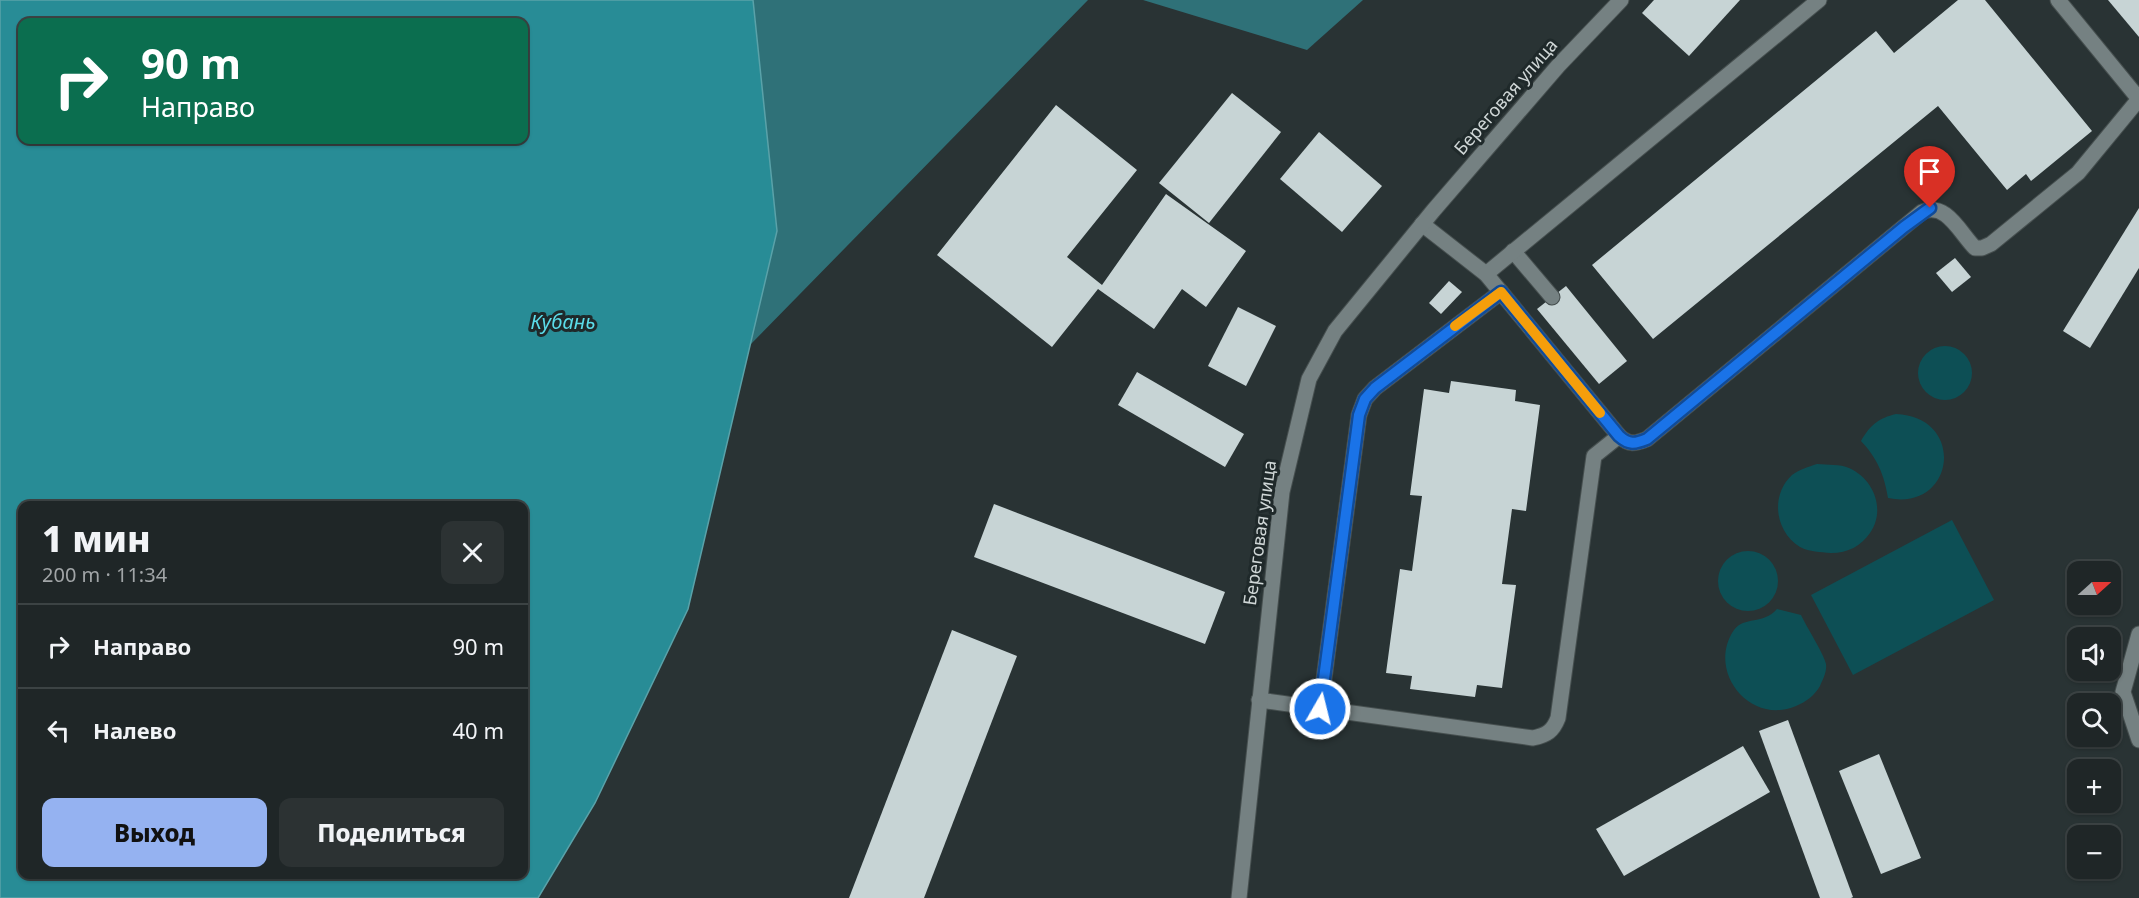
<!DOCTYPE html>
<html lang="ru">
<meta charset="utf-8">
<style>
body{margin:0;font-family:"Noto Sans",sans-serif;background:#2c3233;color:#f1f3f6;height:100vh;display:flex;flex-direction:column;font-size:22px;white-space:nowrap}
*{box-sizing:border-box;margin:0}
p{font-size:20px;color:#a1a5a7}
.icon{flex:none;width:33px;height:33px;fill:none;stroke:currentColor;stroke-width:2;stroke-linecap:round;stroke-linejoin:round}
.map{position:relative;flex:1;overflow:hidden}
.details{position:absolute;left:18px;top:501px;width:510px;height:378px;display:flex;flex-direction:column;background:#1f2627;border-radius:12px;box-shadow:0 2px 4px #0004,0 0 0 2px #3c4344}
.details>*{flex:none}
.banner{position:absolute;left:18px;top:18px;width:510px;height:126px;border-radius:12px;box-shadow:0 2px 4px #0004,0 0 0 2px #3c4344;background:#0b6e4f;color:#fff;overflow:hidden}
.needle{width:39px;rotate:69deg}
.fabs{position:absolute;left:2067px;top:561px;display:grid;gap:12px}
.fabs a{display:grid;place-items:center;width:54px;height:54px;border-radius:12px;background:#1f2627;box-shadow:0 2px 4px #0004,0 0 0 2px #3c4344;font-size:30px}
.pin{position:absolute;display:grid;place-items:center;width:51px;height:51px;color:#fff;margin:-62px -26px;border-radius:50% 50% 50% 0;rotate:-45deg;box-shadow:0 0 6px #0007}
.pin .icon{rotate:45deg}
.me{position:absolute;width:66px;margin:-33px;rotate:8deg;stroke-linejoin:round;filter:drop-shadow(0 0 4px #0008)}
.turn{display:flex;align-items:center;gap:21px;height:126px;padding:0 24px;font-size:27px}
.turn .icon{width:78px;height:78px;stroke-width:2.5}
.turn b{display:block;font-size:42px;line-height:51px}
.round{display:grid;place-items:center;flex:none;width:63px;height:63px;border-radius:12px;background:#2c3233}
.overview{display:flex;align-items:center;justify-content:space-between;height:102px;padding:0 24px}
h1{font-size:36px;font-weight:800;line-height:45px}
.button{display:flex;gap:12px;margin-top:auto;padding:12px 24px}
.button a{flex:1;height:69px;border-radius:12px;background:#95b2f1;color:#111;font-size:24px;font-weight:800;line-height:69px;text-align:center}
.button a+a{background:#2c3233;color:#f1f3f6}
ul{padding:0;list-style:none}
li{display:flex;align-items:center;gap:18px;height:84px;padding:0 24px;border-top:2px solid #3c4344}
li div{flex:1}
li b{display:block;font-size:22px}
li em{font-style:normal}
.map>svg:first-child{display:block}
</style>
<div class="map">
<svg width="2139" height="898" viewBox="0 0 2139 898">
<rect width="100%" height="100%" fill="#293334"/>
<g fill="#0d4f55">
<circle cx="1945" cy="373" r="27"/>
<path d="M1896,414C1967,417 1955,512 1888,498C1884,474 1877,458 1861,441C1870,425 1879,418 1896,414Z"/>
<path d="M1817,464C1828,465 1840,464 1849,468C1874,479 1886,510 1870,533C1861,546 1848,553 1831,553C1820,552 1810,552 1800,547C1775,532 1770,495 1792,475C1800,469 1808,467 1817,464Z"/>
<polygon points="1952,520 1994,600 1853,675 1811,595"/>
<circle cx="1748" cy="581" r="30"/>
<path d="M1777,609L1801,615C1806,626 1824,654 1826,664C1827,672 1823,679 1820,686C1815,695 1806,702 1796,706C1750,726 1706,671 1734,630C1744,616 1763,625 1777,609Z"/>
</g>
<g fill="#2f7178">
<polygon points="753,0 1088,0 750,345 777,231"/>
<polygon points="1143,0 1363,0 1307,50"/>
</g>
<path fill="#288c96" stroke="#5aa2a9" stroke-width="1.5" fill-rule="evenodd" d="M0,0H753L777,231L688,609L595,803L538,898H0ZM22,22H524V140H22ZM22,506H524V874H22Z"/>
<g fill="#c7d4d5">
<polygon points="1654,0 1740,0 1689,56 1642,13"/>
<polygon points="1958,0 1985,0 2092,131 2031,181 2026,174 2007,190 1938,106 1653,339 1592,265 1876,31 1894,53"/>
<polygon points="2108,0 2139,0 2139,37"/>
<polygon points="1232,93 1281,132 1209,223 1159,183"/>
<polygon points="1056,105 1137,170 1067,257 1102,285 1166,194 1246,251 1206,307 1182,289 1154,329 1098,289 1052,347 937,255"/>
<polygon points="1319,132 1382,186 1342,232 1280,179"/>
<polygon points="2139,208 2139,268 2090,348 2063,331"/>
<polygon points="1955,258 1971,277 1952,292 1936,273"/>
<polygon points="1449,281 1462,292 1441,314 1429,303"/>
<polygon points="1566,286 1627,361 1599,384 1537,309"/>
<polygon points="1238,307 1276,326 1246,386 1208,366"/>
<polygon points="1137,372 1244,434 1225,467 1118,405"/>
<polygon points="1451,381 1516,390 1515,401 1540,405 1526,511 1512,509 1502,584 1516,585 1502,688 1477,685 1475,697 1410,689 1412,676 1386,673 1400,569 1412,571 1422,496 1410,495 1424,389 1449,393"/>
<polygon points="994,504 1225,592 1205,644 974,557"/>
<polygon points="952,630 1017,656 924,898 849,898"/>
<polygon points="1788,720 1853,897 1851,898 1820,898 1759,731"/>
<polygon points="1743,746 1770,792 1624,876 1596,829"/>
<polygon points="1879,754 1921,858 1881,874 1839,771"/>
</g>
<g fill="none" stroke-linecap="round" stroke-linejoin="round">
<g stroke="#464f4f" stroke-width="17">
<g id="lane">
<path d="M1422,224L1486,274L1619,436C1629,445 1635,444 1647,439L1922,212C1946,201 1960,233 1975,248H1982L1991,244L2078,173L2139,99L2058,0"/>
<polyline points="1513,251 1552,297"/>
<polyline points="1486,274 1819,0"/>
<polyline points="2139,634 2123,692 2139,740"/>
<path d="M1259,700L1533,738C1547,735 1553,731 1558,718L1594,456L1619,436"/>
<polyline points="1320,709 1359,415 1365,399 1375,388 1501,292"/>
</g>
</g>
<g stroke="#464f4f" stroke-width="17">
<polyline id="street" points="1239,898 1282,492 1309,379 1335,331 1433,211 1558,66 1621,0"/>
</g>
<use href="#lane" stroke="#758182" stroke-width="15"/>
<use href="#street" stroke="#758182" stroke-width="15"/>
</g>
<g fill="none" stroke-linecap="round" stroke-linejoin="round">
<g stroke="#114b97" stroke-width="15">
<path id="route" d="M1320,709L1359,415L1365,399L1375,388L1501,292L1619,436C1629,445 1635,444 1647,439L1904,227L1930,208"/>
</g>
<use href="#route" stroke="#1a73e8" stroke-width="10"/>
<polyline stroke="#f59e0b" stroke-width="10" points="1455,326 1501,292 1600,413"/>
</g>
<g text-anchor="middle" stroke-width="6" stroke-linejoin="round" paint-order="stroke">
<g font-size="18" fill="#cfd6d6" stroke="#1f292a">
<text transform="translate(1506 97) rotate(-49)" y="6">Береговая улица</text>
<text transform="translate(1260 533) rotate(-82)" y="6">Береговая улица</text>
</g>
<g font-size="20" font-style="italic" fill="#5bdce9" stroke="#1f292a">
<text x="563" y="329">Кубань</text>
</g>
</g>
</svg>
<div class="fabs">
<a><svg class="needle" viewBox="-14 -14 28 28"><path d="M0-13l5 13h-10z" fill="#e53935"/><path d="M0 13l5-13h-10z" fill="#a1a5a7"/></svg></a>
<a><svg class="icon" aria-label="sound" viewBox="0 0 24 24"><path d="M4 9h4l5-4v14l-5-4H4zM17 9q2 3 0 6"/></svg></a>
<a><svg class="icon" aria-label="search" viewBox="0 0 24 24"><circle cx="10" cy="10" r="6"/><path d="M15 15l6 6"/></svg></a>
<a>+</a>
<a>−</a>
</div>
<div class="pin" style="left:1930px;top:208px;background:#d93025"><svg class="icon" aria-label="arrive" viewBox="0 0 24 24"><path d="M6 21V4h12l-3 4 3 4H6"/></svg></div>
<svg class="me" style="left:1320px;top:709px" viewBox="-20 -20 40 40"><circle r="17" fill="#1a73e8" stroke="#fff" stroke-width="3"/><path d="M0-11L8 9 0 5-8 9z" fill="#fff"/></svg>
<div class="banner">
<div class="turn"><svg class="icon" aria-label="right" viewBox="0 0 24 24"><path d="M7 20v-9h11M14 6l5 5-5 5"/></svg><div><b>90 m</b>Направо</div></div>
</div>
<section class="details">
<div class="overview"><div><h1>1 мин</h1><p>200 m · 11:34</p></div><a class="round"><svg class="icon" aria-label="close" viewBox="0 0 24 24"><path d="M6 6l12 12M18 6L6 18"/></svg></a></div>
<ul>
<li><svg class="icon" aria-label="right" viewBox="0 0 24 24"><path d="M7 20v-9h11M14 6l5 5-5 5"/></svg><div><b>Направо</b></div><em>90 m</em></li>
<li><svg class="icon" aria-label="left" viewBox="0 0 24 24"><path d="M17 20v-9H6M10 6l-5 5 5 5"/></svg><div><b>Налево</b></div><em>40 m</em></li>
</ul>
<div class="button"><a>Выход</a><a>Поделиться</a></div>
</section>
</div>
